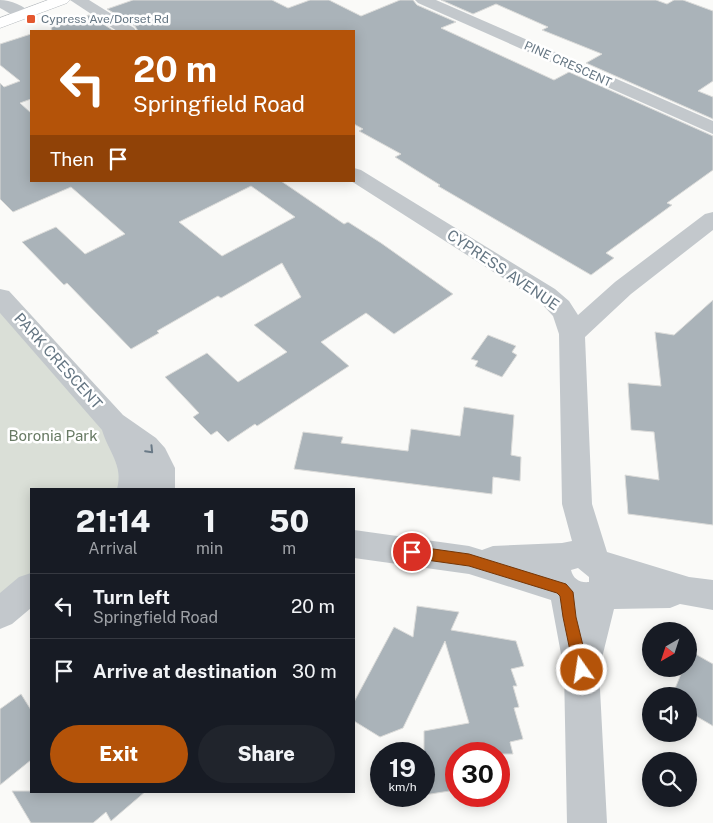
<!DOCTYPE html>
<style>
body{margin:0;font-family:"Public Sans",sans-serif;background:#20242c;color:#f1f3f6;height:100vh;display:flex;flex-direction:column;font-size:19px;white-space:nowrap}
*{box-sizing:border-box;margin:0}
p{font-size:16px;color:#9ea1a6}
.icon{flex:none;width:28px;height:28px;fill:none;stroke:currentColor;stroke-width:2;stroke-linecap:round;stroke-linejoin:round}
.map{position:relative;flex:1;overflow:hidden}
.details{position:absolute;left:30px;top:488px;width:325px;height:305px;display:flex;flex-direction:column;background:#171b24;border-radius:0px;box-shadow:0 2px 12px #0003}
.details>*{flex:none}
.guide{position:absolute;left:30px;top:30px;width:325px;height:152px;border-radius:0px;box-shadow:0 2px 12px #0003;background:#b45309;color:#fff;overflow:hidden}
.needle{width:32px;rotate:219deg}
.tools{position:absolute;left:642px;top:622px;display:grid;gap:10px}
.tools a{display:grid;place-items:center;width:55px;height:55px;border-radius:50%;background:#171b24;box-shadow:0 2px 12px #0003;font-size:25px}
.speed{position:absolute;left:370px;top:742px;display:flex;gap:10px;font-size:25px;font-weight:700;text-align:center}
.speed>*{display:grid;place-content:center;width:65px;height:65px;border-radius:50%;background:#171b24;box-shadow:0 2px 12px #0003;line-height:1}
.speed small{font-size:12px;font-weight:400}
.speed .limit{border:8px solid #d22;background:#fff;color:#111}
.pin{position:absolute;display:grid;place-items:center;width:42px;height:42px;color:#fff;margin:-21px;border:2px solid #fff;border-radius:50%;box-shadow:0 1px 5px #0007}
.me{position:absolute;width:55px;margin:-28px;rotate:347deg;stroke-linejoin:round;filter:drop-shadow(0 0 4px #0008)}
.turn{display:flex;align-items:center;gap:18px;height:105px;padding:0 20px;font-size:22px}
.turn .icon{width:65px;height:65px;stroke-width:2.5}
.turn b{display:block;font-size:35px;line-height:42px}
.then{display:flex;align-items:center;height:48px;padding:0 20px;background:#0003;gap:10px;font-size:19px}
.eta{display:flex;justify-content:space-evenly;align-items:center;height:85px;text-align:center}
.eta b{font-size:30px;font-weight:800;line-height:35px}
.button{display:flex;gap:10px;margin-top:auto;padding:10px 20px}
.button a{flex:1;height:58px;border-radius:30px;background:#b45309;color:#fff;font-size:20px;font-weight:800;line-height:58px;text-align:center}
.button a+a{background:#20242c;color:#f1f3f6}
ul{padding:0;list-style:none}
li{display:flex;align-items:center;gap:15px;height:65px;padding:0 20px;border-top:1px solid #363941}
li div{flex:1}
li b{display:block;font-size:19px}
li em{font-style:normal}
.map>svg:first-child{display:block}
</style>
<div class="map">
<svg width="713" height="823" viewBox="0 0 713 823">
<rect width="100%" height="100%" fill="#fafaf8"/>
<polygon fill="#dadfd7" points="0,297 81,387 146,489 31,489 31,588 0,613"/>
<g fill="#aab3b9" stroke="#dcdcda" fill-rule="evenodd">
<polygon points="133,0 272,0 288,8 310,0 329,0 361,16 400,0 413,0 417,5 456,22 441,28 554,80 569,72 713,136 713,170 667,203 672,205 606,253 614,258 591,275 438,186 440,185 395,157 401,154 359,131 363,129 354,124 354,31 138,31 135,26 107,9"/>
<polygon points="441,0 656,0 667,4 674,0 683,0 713,11 713,81 698,91 713,97 713,119 586,63 602,54 542,30 548,27 496,4 473,14"/>
<polygon points="89,15 114,31 52,31 51,27"/>
<path d="M31,34V99L20,103L31,113V181H281L344,224L348,222L381,243L453,294L394,334L366,313L321,342L349,366L257,426L255,424L228,442L217,431L211,435L193,417L199,413L165,377L207,353L238,382L287,352L254,325L301,297L282,263L221,298L218,296L157,331L159,333L131,349L67,283L64,285L22,242L56,227L85,254L125,234L71,187L13,212L0,199V83L4,87L20,81L0,65V44ZM251,186L295,217L222,256L179,222Z"/>
<polygon points="713,300 713,525 628,514 625,475 659,480 654,432 631,430 628,383 661,386 655,332 674,335"/>
<polygon points="488,335 516,346 512,352 517,355 502,377 475,366 478,361 471,359"/>
<polygon points="464,407 514,415 511,455 521,457 520,481 493,477 492,494 294,469 303,432 343,437 341,443 408,451 411,429 460,436"/>
<polygon points="417,606 459,612 451,630 516,641 524,666 511,669 517,686 513,686 519,707 514,708 523,739 510,742 513,754 456,754 456,790 424,795 424,731 469,723 445,641 403,728 380,737 354,721 354,702 394,627 413,637"/>
<polygon points="690,651 713,664 713,726 689,712 689,696 672,696 683,669 689,669"/>
<polygon points="21,694 31,710 31,760 0,785 0,709"/>
<polygon points="12,791 146,791 111,821 106,812 93,823 31,823"/>
</g>
<g fill="none" stroke-linecap="round" stroke-linejoin="round">
<g stroke="#b5babe" stroke-width="1">
<polygon id="major" points="48,0 70,0 67,3 0,28 0,18"/>
</g>
<g fill="#c3c8cc" fill-rule="evenodd">
<path d="M0,0C10,0 25,6 32,14L30,17C19,20 9,13 0,8Z"/>
<polygon points="70,0 89,0 134,28 136,31 117,31"/>
<polygon points="415,0 436,0 713,121 713,134 418,3"/>
<path d="M354,168L361,170L555,289L569,301L578,315L615,282L705,214L713,212V230L631,294L585,337L592,504L607,552L689,577L713,580V610L680,604L670,608L614,609L599,670L607,823H567L564,670L551,600L469,574L354,558V530L469,546L482,550L493,546L562,543L572,541L562,504L559,334L553,316L539,301L351,181H354ZM578,568L589,577V582C580,583 573,579 571,570Z"/>
<path d="M0,289L9,291L123,415L156,438L165,448L175,468V489H117C124,466 108,451 102,430L0,313Z"/>
<polygon points="31,573 31,608 12,624 0,629 0,593 19,577"/>
</g>
<use href="#major" fill="#fff" fill-rule="evenodd"/>
</g>
<defs><path id="oneway-chevron" d="M-2-3.5L2.5 0L-2 3.5" fill="none" stroke-width="1.6" stroke-linecap="round" stroke-linejoin="round" transform="scale(1.25)"/></defs>
<use stroke="#6a7a87" href="#oneway-chevron" transform="translate(150 450) rotate(46)"/>
<polygon fill="#b45309" stroke="#753606" points="412,546 469,554 566,584 573,592 576,617 589,670 587,676 582,678 576,676 574,670 563,617 560,596 557,593 469,566 412,558 407,556 405,552 407,548"/>
<rect fill="#e4572e" stroke="#fff" stroke-width="2" x="26" y="14" width="10" height="10" rx="2.5"/>
<g text-anchor="middle" stroke-width="5" stroke-linejoin="round" paint-order="stroke">
<g font-size="12" fill="#657683" stroke="#fff" text-anchor="start">
<text x="41" y="23">Cypress Ave/Dorset Rd</text>
</g>
<g font-size="12" fill="#657683" stroke="#fff">
<text transform="translate(568 64) rotate(24)" y="4">PINE CRESCENT</text>
</g>
<g font-size="15" fill="#657683" stroke="#fff">
<text transform="translate(503 270) rotate(34)" y="5">CYPRESS AVENUE</text>
<text transform="translate(58 361) rotate(48)" y="5">PARK CRESCENT</text>
</g>
<g font-size="15" fill="#687a64" stroke="#fff">
<text x="53" y="441">Boronia Park</text>
</g>
</g>
</svg>
<div class="tools">
<a><svg class="needle" viewBox="-14 -14 28 28"><path d="M0-13l5 13h-10z" fill="#e53935"/><path d="M0 13l5-13h-10z" fill="#9ea1a6"/></svg></a>
<a><svg class="icon" aria-label="sound" viewBox="0 0 24 24"><path d="M4 9h4l5-4v14l-5-4H4zM17 9q2 3 0 6"/></svg></a>
<a><svg class="icon" aria-label="search" viewBox="0 0 24 24"><circle cx="10" cy="10" r="6"/><path d="M15 15l6 6"/></svg></a>
</div>
<div class="speed"><div>19<small>km/h</small></div><div class="limit">30</div></div>
<div class="pin" style="left:412px;top:552px;background:#d93025"><svg class="icon" aria-label="arrive" viewBox="0 0 24 24"><path d="M6 21V4h12l-3 4 3 4H6"/></svg></div>
<svg class="me" style="left:582px;top:670px" viewBox="-20 -20 40 40"><circle r="17" fill="#b45309" stroke="#fff" stroke-width="3"/><path d="M0-11L8 9 0 5-8 9z" fill="#fff"/></svg>
<div class="guide">
<div class="turn"><svg class="icon" aria-label="left" viewBox="0 0 24 24"><path d="M17 20v-9H6M10 6l-5 5 5 5"/></svg><div><b>20 m</b>Springfield Road</div></div>
<div class="then">Then<svg class="icon" aria-label="arrive" viewBox="0 0 24 24"><path d="M6 21V4h12l-3 4 3 4H6"/></svg></div>
</div>
<section class="details">
<div class="eta">
<div><b>21:14</b><p>Arrival</p></div>
<div><b>1</b><p>min</p></div>
<div><b>50</b><p>m</p></div>
</div>
<ul>
<li><svg class="icon" aria-label="left" viewBox="0 0 24 24"><path d="M17 20v-9H6M10 6l-5 5 5 5"/></svg><div><b>Turn left</b><p>Springfield Road</p></div><em>20 m</em></li>
<li><svg class="icon" aria-label="arrive" viewBox="0 0 24 24"><path d="M6 21V4h12l-3 4 3 4H6"/></svg><div><b>Arrive at destination</b></div><em>30 m</em></li>
</ul>
<div class="button"><a>Exit</a><a>Share</a></div>
</section>
</div>
